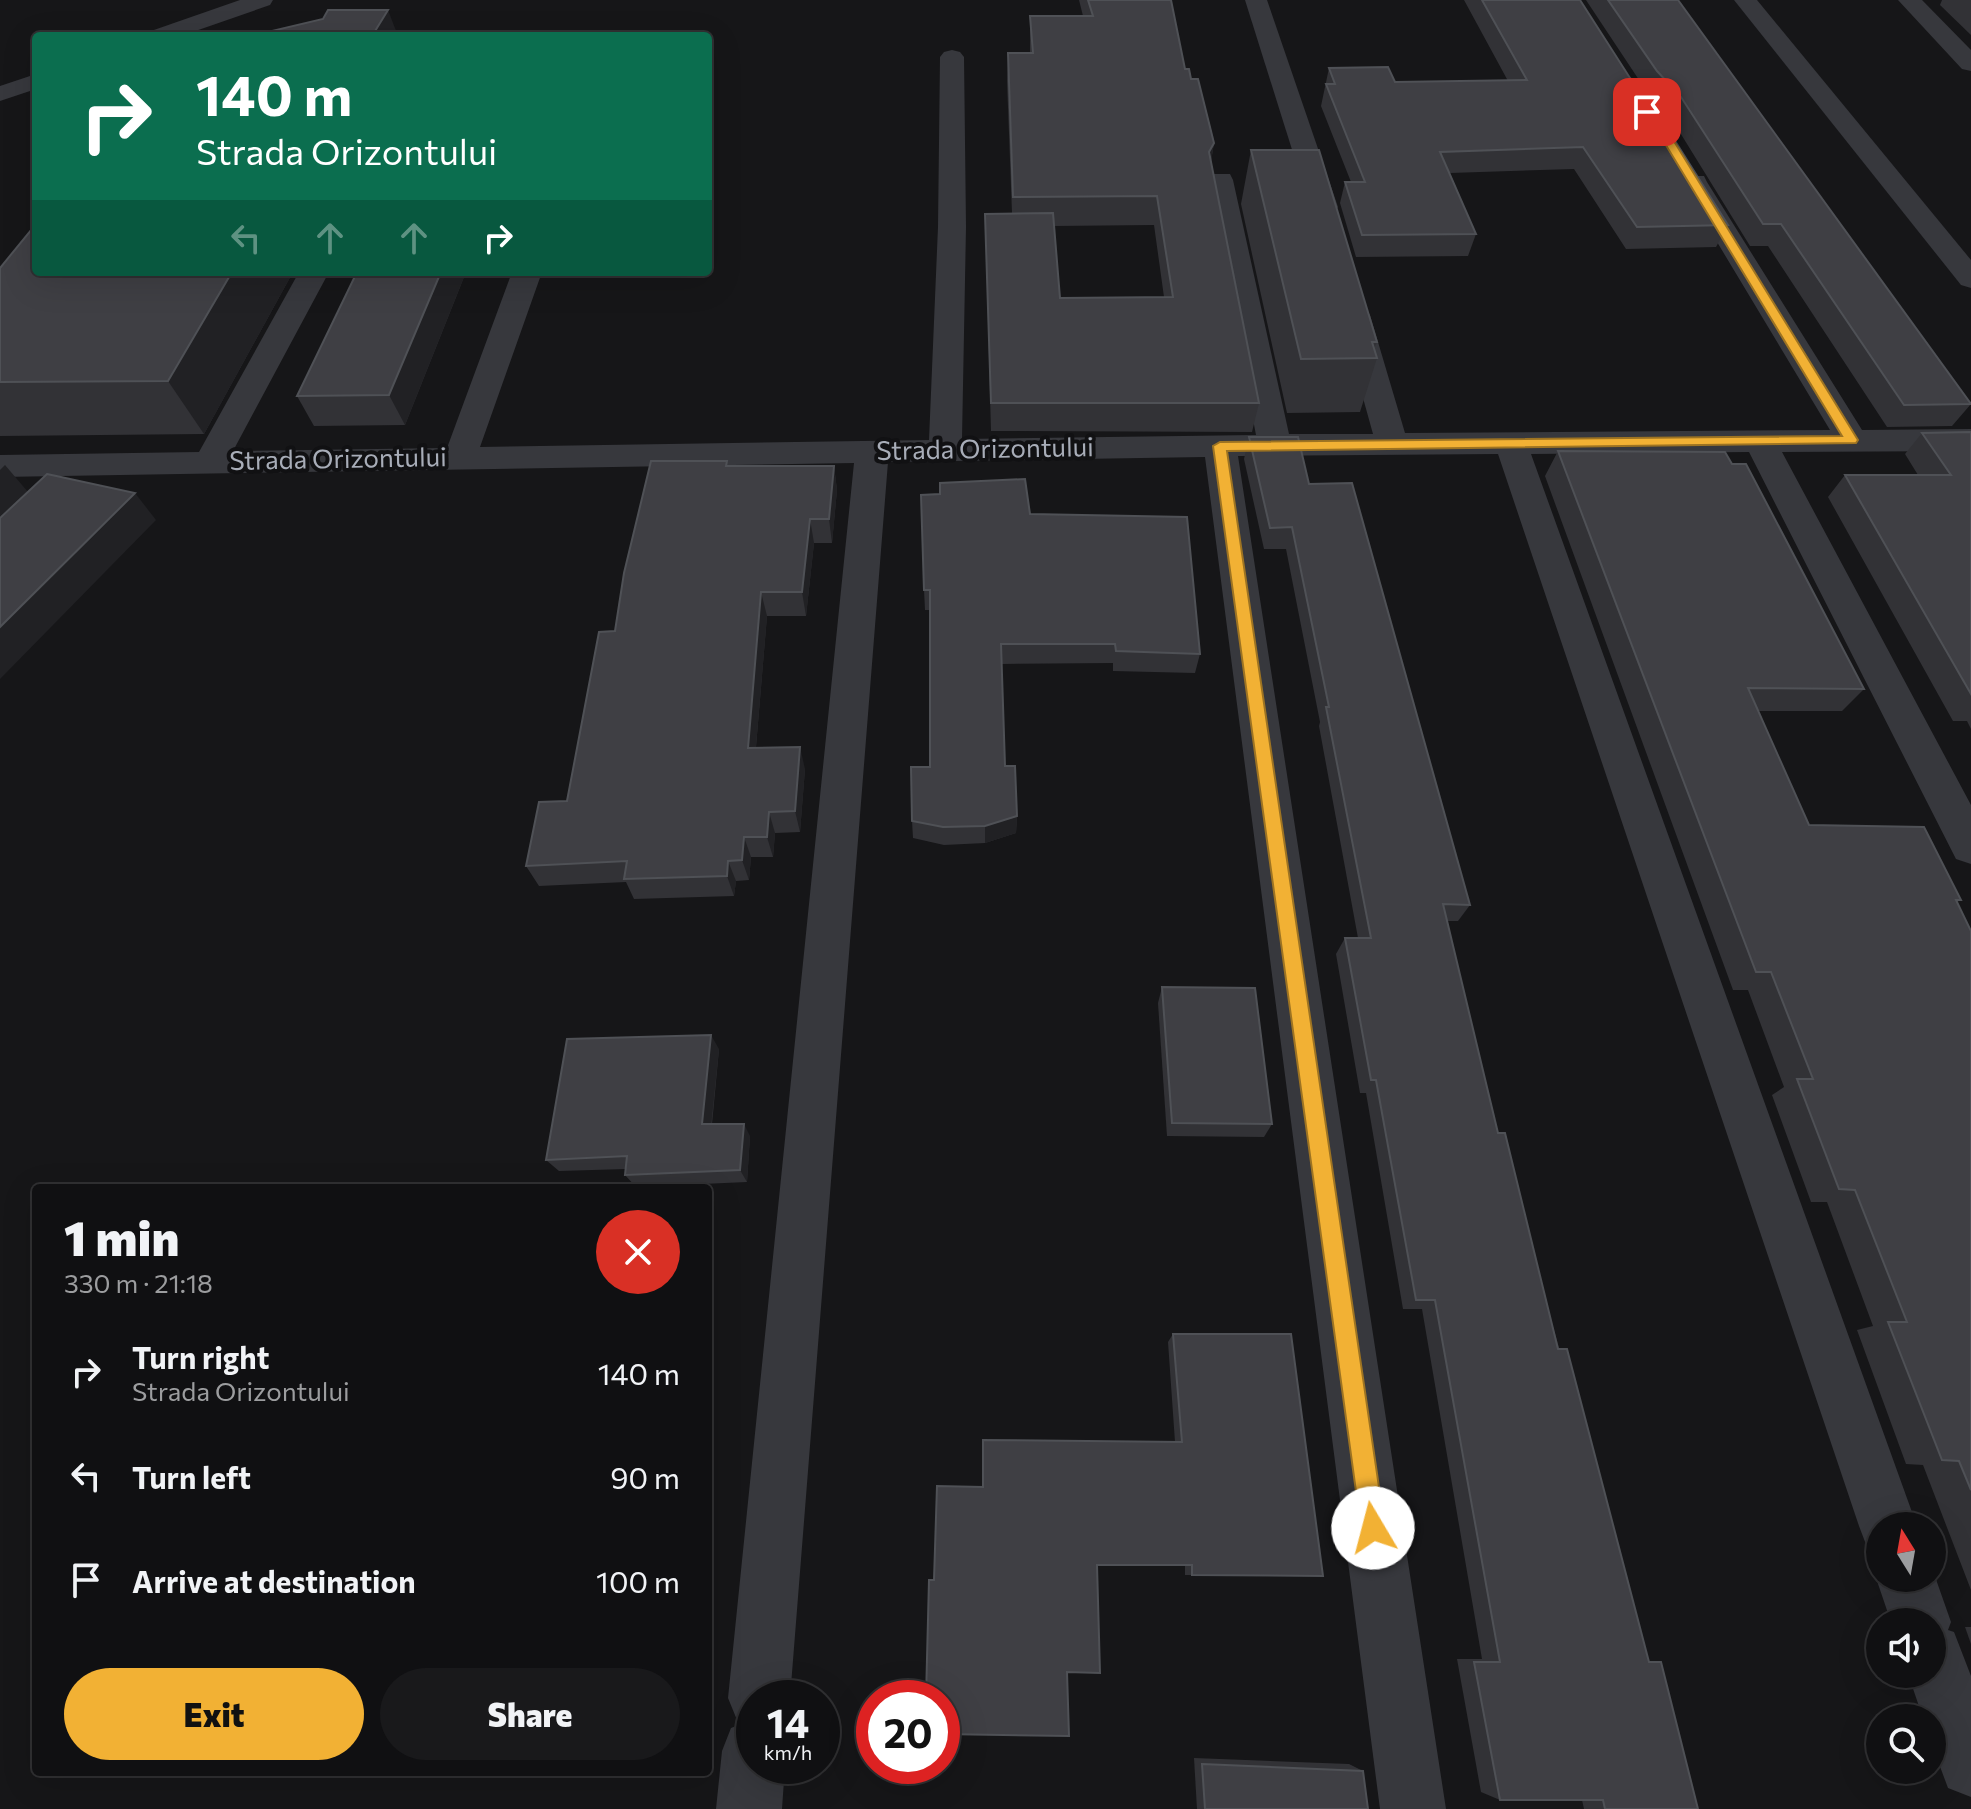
<!DOCTYPE html>
<meta charset="utf-8">
<style>
body{margin:0;font-family:Commissioner,sans-serif;background:#19191b;color:#f1f3f6;height:100vh;display:flex;flex-direction:column;font-size:30px;white-space:nowrap}
*{box-sizing:border-box;margin:0}
p{font-size:26px;color:#9c9d9f}
.icon{flex:none;width:44px;height:44px;fill:none;stroke:currentColor;stroke-width:2;stroke-linecap:round;stroke-linejoin:round}
.map{position:relative;flex:1;overflow:hidden}
.side{position:absolute;left:32px;top:1184px;width:680px;height:592px;display:flex;flex-direction:column;background:#101012;border-radius:8px;box-shadow:0 8px 32px #0002,0 0 0 2px #303032}
.side>*{flex:none}
.guide{position:absolute;left:32px;top:32px;width:680px;height:244px;border-radius:8px;box-shadow:0 8px 32px #0002,0 0 0 2px #303032;background:#0b6e4f;color:#fff;overflow:hidden}
.needle{width:52px;rotate:349deg}
.tools{position:absolute;left:1866px;top:1512px;display:grid;gap:16px}
.tools a{display:grid;place-items:center;width:80px;height:80px;border-radius:50%;background:#101012;box-shadow:0 8px 32px #0002,0 0 0 2px #303032;font-size:40px}
.speed{position:absolute;left:736px;top:1680px;display:flex;gap:16px;font-size:40px;font-weight:700;text-align:center}
.speed>*{display:grid;place-content:center;width:104px;height:104px;border-radius:50%;background:#101012;box-shadow:0 8px 32px #0002,0 0 0 2px #303032;line-height:1}
.speed small{font-size:20px;font-weight:400}
.speed .limit{border:12px solid #d22;background:#fff;color:#111}
.pin{position:absolute;display:grid;place-items:center;width:68px;height:68px;color:#fff;margin:-34px;border-radius:16px;box-shadow:0 4px 12px #0006}
.me{position:absolute;width:88px;margin:-44px;rotate:352deg;stroke-linejoin:round;filter:drop-shadow(0 0 6px #0008)}
.turn{display:flex;align-items:center;gap:28px;height:168px;padding:0 32px;font-size:36px}
.turn .icon{width:104px;height:104px;stroke-width:2.5}
.turn b{display:block;font-size:56px;line-height:68px}
.lanes{display:flex;align-items:center;height:76px;padding:0 32px;background:#0003;justify-content:center;gap:40px;direction:ltr}
.lanes .off{opacity:.35}
.round{display:grid;place-items:center;flex:none;width:84px;height:84px;border-radius:42px;background:#19191b}
.headline{display:flex;align-items:center;justify-content:space-between;height:136px;padding:0 32px}
h1{font-size:48px;font-weight:800;line-height:60px}
.button{display:flex;gap:16px;margin-top:auto;padding:16px 32px}
.button a{flex:1;height:92px;border-radius:48px;background:#f2b134;color:#111;font-size:32px;font-weight:800;line-height:92px;text-align:center}
.button a+a{background:#19191b;color:#f1f3f6}
ul{padding:0;list-style:none}
li{display:flex;align-items:center;gap:24px;height:104px;padding:0 32px}
li div{flex:1}
li b{display:block;font-size:30px}
li em{font-style:normal}
.map>svg:first-child{display:block}
</style>
<div class="map">
<svg width="1971" height="1809" viewBox="0 0 1971 1809">
<rect width="100%" height="100%" fill="#161618"/>
<g fill="none" stroke-linecap="round" stroke-linejoin="round">
<g fill="#37383d" fill-rule="evenodd">
<polygon points="240,0 273,0 270,5 181,36 147,36 151,31"/>
<polygon points="1245,0 1267,0 1338,207 1334,213 1324,215 1314,213 1310,207"/>
<polygon points="1734,0 1757,0 1971,260 1971,288 1961,285"/>
<polygon points="1898,0 1922,0 1971,50 1971,71 1962,69"/>
<polygon points="952,50 960,52 964,57 966,227 962,439 1256,435 1207,180 1210,174 1230,174 1233,180 1289,434 1373,434 1340,315 1344,309 1355,306 1366,309 1370,315 1405,433 1830,430 1681,182 1684,176 1704,176 1707,182 1862,430 1971,429 1971,451 1782,452 1971,805 1971,864 1956,859 1749,452 1531,454 1917,1526 1880,1526 1880,1552 1867,1547 1859,1526 1498,454 1238,456 1446,1809 1380,1809 1205,457 888,462 790,1698 754,1698 754,1766 785,1766 782,1809 716,1809 722,1751 731,1728 744,1723 737,1720 728,1698 854,463 0,477 0,455 199,452 299,272 329,272 233,451 447,448 512,272 542,272 480,447 929,440 938,227 940,57 944,52"/>
<polygon points="36,74 36,89 0,101 0,86"/>
<polygon points="1880,1568 1880,1578 1932,1578 1932,1568 1951,1622 1948,1630 1954,1632 1971,1676 1971,1797 1948,1788 1932,1745 1932,1718 1923,1718 1908,1674 1932,1674 1932,1622 1891,1622 1876,1578"/>
</g>
</g>
<g fill="#323236" fill-rule="evenodd">
<path d="M1079,0H1171L1185,69L1191,79L1214,143L1211,162L1259,403L1252,432L991,431L985,214L1012,213L1007,81L1008,53H1030V16H1083ZM1154,225L1164,297L1060,298L1054,226Z"/>
<polygon points="1464,0 1580,0 1630,78 1728,225 1716,247 1626,249 1574,169 1450,173 1476,234 1468,256 1356,257 1340,203 1345,182 1351,182 1321,106 1329,68 1395,82 1508,81"/>
<polygon points="1586,0 1678,0 1971,404 1952,426 1887,427 1768,246 1750,246 1671,118 1647,92"/>
<polygon points="1942,0 1971,0 1971,35 1940,5"/>
<polygon points="1251,150 1377,342 1374,349 1377,358 1360,412 1287,413 1241,204"/>
<polygon points="0,268 293,272 204,434 0,436"/>
<polygon points="357,272 466,272 405,425 314,426 297,396"/>
<polygon points="1971,432 1971,729 1967,721 1953,721 1828,497 1845,475 1918,475 1905,454 1922,433"/>
<polygon points="1249,437 1309,484 1470,905 1458,921 1447,921 1498,1133 1648,1661 1661,1662 1698,1809 1584,1809 1582,1800 1500,1800 1481,1792 1457,1659 1482,1659 1422,1309 1403,1309 1366,1093 1360,1093 1336,954 1345,938 1358,938 1319,726 1320,722 1286,549 1264,549 1244,459"/>
<polygon points="1558,451 1864,689 1842,711 1758,711 1809,825 1961,900 1957,902 1971,931 1971,1590 1923,1465 1906,1464 1857,1330 1873,1326 1827,1202 1811,1202 1772,1095 1784,1087 1748,990 1733,990 1545,476"/>
<polygon points="728,466 834,466 837,490 832,543 814,543 806,616 767,616 756,747 805,769 800,832 775,833 773,857 751,857 749,880 736,881 734,896 634,899 626,882 539,886 526,866 567,801 615,631"/>
<polygon points="1030,514 1200,654 1195,673 1113,671 1113,663 1001,664 1005,766 1017,816 1016,833 985,843 944,845 913,838 912,821 930,767 930,610 925,610 924,590"/>
<polygon points="1162,987 1272,1124 1264,1137 1167,1136 1158,1003"/>
<polygon points="719,1049 712,1124 750,1136 747,1182 636,1187 625,1175 626,1169 559,1171 546,1160"/>
<polygon points="1173,1334 1323,1576 1185,1575 1185,1566 1097,1566 983,1487 1175,1442 1168,1342"/>
<polygon points="1965,1627 1971,1627 1971,1644"/>
<polygon points="1194,1758 1349,1764 1363,1771 1368,1809 1197,1809"/>
</g>
<g fill="#212124">
<polygon points="388,10 398,36 372,36"/>
<polygon points="1214,143 1209,172 1209,152"/>
<polygon points="232,272 293,272 204,434 168,381"/>
<polygon points="441,272 466,272 405,425 389,395"/>
<polygon points="5,465 28,492 0,519 0,470"/>
<polygon points="834,466 837,490 832,543 829,519"/>
<polygon points="135,493 156,520 0,679 0,627"/>
<polygon points="810,519 814,543 806,616 802,592"/>
<polygon points="761,592 767,616 754,770 748,748"/>
<polygon points="800,747 805,769 800,832 795,811"/>
<polygon points="769,812 775,833 773,857 767,837"/>
<polygon points="1017,816 1016,833 985,843 985,826"/>
<polygon points="744,837 751,857 749,880 742,860"/>
<polygon points="728,861 736,881 734,896 727,876"/>
<polygon points="711,1035 719,1049 710,1137 702,1124"/>
<polygon points="744,1124 750,1136 747,1182 740,1170"/>
</g>
<g fill="#3f3f44" stroke="#4f5156" stroke-width="2">
<polygon points="1088,0 1171,0 1185,69 1189,69 1191,79 1198,79 1214,143 1209,152 1259,403 991,403 985,214 1053,213 1060,298 1173,297 1157,196 1013,197 1008,53 1033,53 1030,16 1093,16"/>
<polygon points="1482,0 1580,0 1630,78 1655,109 1728,225 1637,227 1583,147 1440,152 1476,234 1362,235 1345,182 1365,182 1326,84 1335,84 1329,68 1388,67 1395,82 1527,80"/>
<polygon points="1608,0 1678,0 1971,404 1904,405 1781,224 1763,224 1681,97 1657,71"/>
<polygon points="328,10 388,10 372,36 251,36 323,19"/>
<polygon points="1251,150 1319,150 1377,342 1372,342 1377,358 1301,359"/>
<polygon points="36,224 36,272 232,272 168,381 0,382 0,268"/>
<polygon points="357,272 441,272 389,395 297,396"/>
<polygon points="1971,432 1971,694 1845,475 1951,475 1922,433"/>
<polygon points="1249,437 1298,437 1309,484 1352,483 1470,905 1443,904 1498,1133 1505,1133 1558,1349 1567,1349 1649,1662 1661,1662 1698,1809 1605,1809 1603,1800 1500,1800 1474,1662 1500,1662 1435,1300 1416,1300 1376,1080 1371,1080 1345,938 1371,938 1326,707 1329,707 1292,527 1270,528"/>
<polygon points="1558,451 1725,452 1732,464 1746,464 1864,689 1748,688 1809,825 1924,827 1961,900 1956,900 1971,931 1971,1490 1959,1461 1942,1460 1888,1322 1907,1322 1855,1190 1839,1189 1797,1079 1813,1079 1771,972 1756,972"/>
<polygon points="651,461 727,461 726,466 834,466 829,519 810,519 802,592 761,592 748,748 800,747 795,811 769,812 767,837 744,837 742,860 728,861 727,876 624,879 627,861 526,866 539,802 567,801 599,632 615,631 624,573"/>
<polygon points="47,474 135,493 0,627 0,518"/>
<polygon points="1025,479 1030,514 1187,517 1200,654 1116,651 1115,644 1001,644 1005,766 1015,766 1017,816 985,826 943,827 912,821 911,767 930,767 930,590 924,590 921,495 940,494 940,483"/>
<polygon points="1162,987 1255,988 1272,1124 1172,1123"/>
<polygon points="711,1035 702,1124 744,1124 740,1170 625,1175 627,1156 546,1160 567,1039"/>
<polygon points="1173,1334 1291,1334 1323,1576 1192,1575 1192,1565 1097,1565 1100,1673 1067,1672 1069,1736 942,1734 942,1698 926,1698 929,1580 934,1580 937,1486 983,1487 983,1440 1182,1442"/>
<polygon points="1202,1764 1363,1771 1368,1809 1205,1809"/>
</g>
<polygon fill="#f2b134" stroke="#9d7322" stroke-width="2" points="1644,110 1651,110 1664,125 1858,440 1856,443 1227,451 1385,1528 1382,1536 1373,1540 1364,1536 1361,1528 1213,446 1220,442 1842,436 1655,127 1642,112"/>
<g text-anchor="middle" stroke-width="8" stroke-linejoin="round" paint-order="stroke">
<g font-size="26" fill="#a8adb8" stroke="#111113">
<text transform="translate(985 449) rotate(-1)" y="9">Strada Orizontului</text>
<text transform="translate(338 459) rotate(-1)" y="9">Strada Orizontului</text>
</g>
</g>
</svg>
<div class="tools">
<a><svg class="needle" viewBox="-14 -14 28 28"><path d="M0-13l5 13h-10z" fill="#e53935"/><path d="M0 13l5-13h-10z" fill="#9c9d9f"/></svg></a>
<a><svg class="icon" aria-label="sound" viewBox="0 0 24 24"><path d="M4 9h4l5-4v14l-5-4H4zM17 9q2 3 0 6"/></svg></a>
<a><svg class="icon" aria-label="search" viewBox="0 0 24 24"><circle cx="10" cy="10" r="6"/><path d="M15 15l6 6"/></svg></a>
</div>
<div class="speed"><div>14<small>km/h</small></div><div class="limit">20</div></div>
<div class="pin" style="left:1647px;top:112px;background:#d93025"><svg class="icon" aria-label="arrive" viewBox="0 0 24 24"><path d="M6 21V4h12l-3 4 3 4H6"/></svg></div>
<svg class="me" style="left:1373px;top:1528px" viewBox="-20 -20 40 40"><circle r="19" fill="#fff"/><path d="M0-13L10 11 0 6-10 11z" fill="#f2b134"/></svg>
<div class="guide">
<div class="turn"><svg class="icon" aria-label="right" viewBox="0 0 24 24"><path d="M7 20v-9h11M14 6l5 5-5 5"/></svg><div><b>140 m</b>Strada Orizontului</div></div>
<div class="lanes"><svg class="icon off" aria-label="left" viewBox="0 0 24 24"><path d="M17 20v-9H6M10 6l-5 5 5 5"/></svg><svg class="icon off" aria-label="ahead" viewBox="0 0 24 24"><path d="M12 20V5M6 11l6-6 6 6"/></svg><svg class="icon off" aria-label="ahead" viewBox="0 0 24 24"><path d="M12 20V5M6 11l6-6 6 6"/></svg><svg class="icon" aria-label="right" viewBox="0 0 24 24"><path d="M7 20v-9h11M14 6l5 5-5 5"/></svg></div>
</div>
<section class="side">
<div class="headline"><div><h1>1 min</h1><p>330 m · 21:18</p></div><a class="round" style="background:#d93025;color:#fff"><svg class="icon" aria-label="close" viewBox="0 0 24 24"><path d="M6 6l12 12M18 6L6 18"/></svg></a></div>
<ul>
<li><svg class="icon" aria-label="right" viewBox="0 0 24 24"><path d="M7 20v-9h11M14 6l5 5-5 5"/></svg><div><b>Turn right</b><p>Strada Orizontului</p></div><em>140 m</em></li>
<li><svg class="icon" aria-label="left" viewBox="0 0 24 24"><path d="M17 20v-9H6M10 6l-5 5 5 5"/></svg><div><b>Turn left</b></div><em>90 m</em></li>
<li><svg class="icon" aria-label="arrive" viewBox="0 0 24 24"><path d="M6 21V4h12l-3 4 3 4H6"/></svg><div><b>Arrive at destination</b></div><em>100 m</em></li>
</ul>
<div class="button"><a>Exit</a><a>Share</a></div>
</section>
</div>
